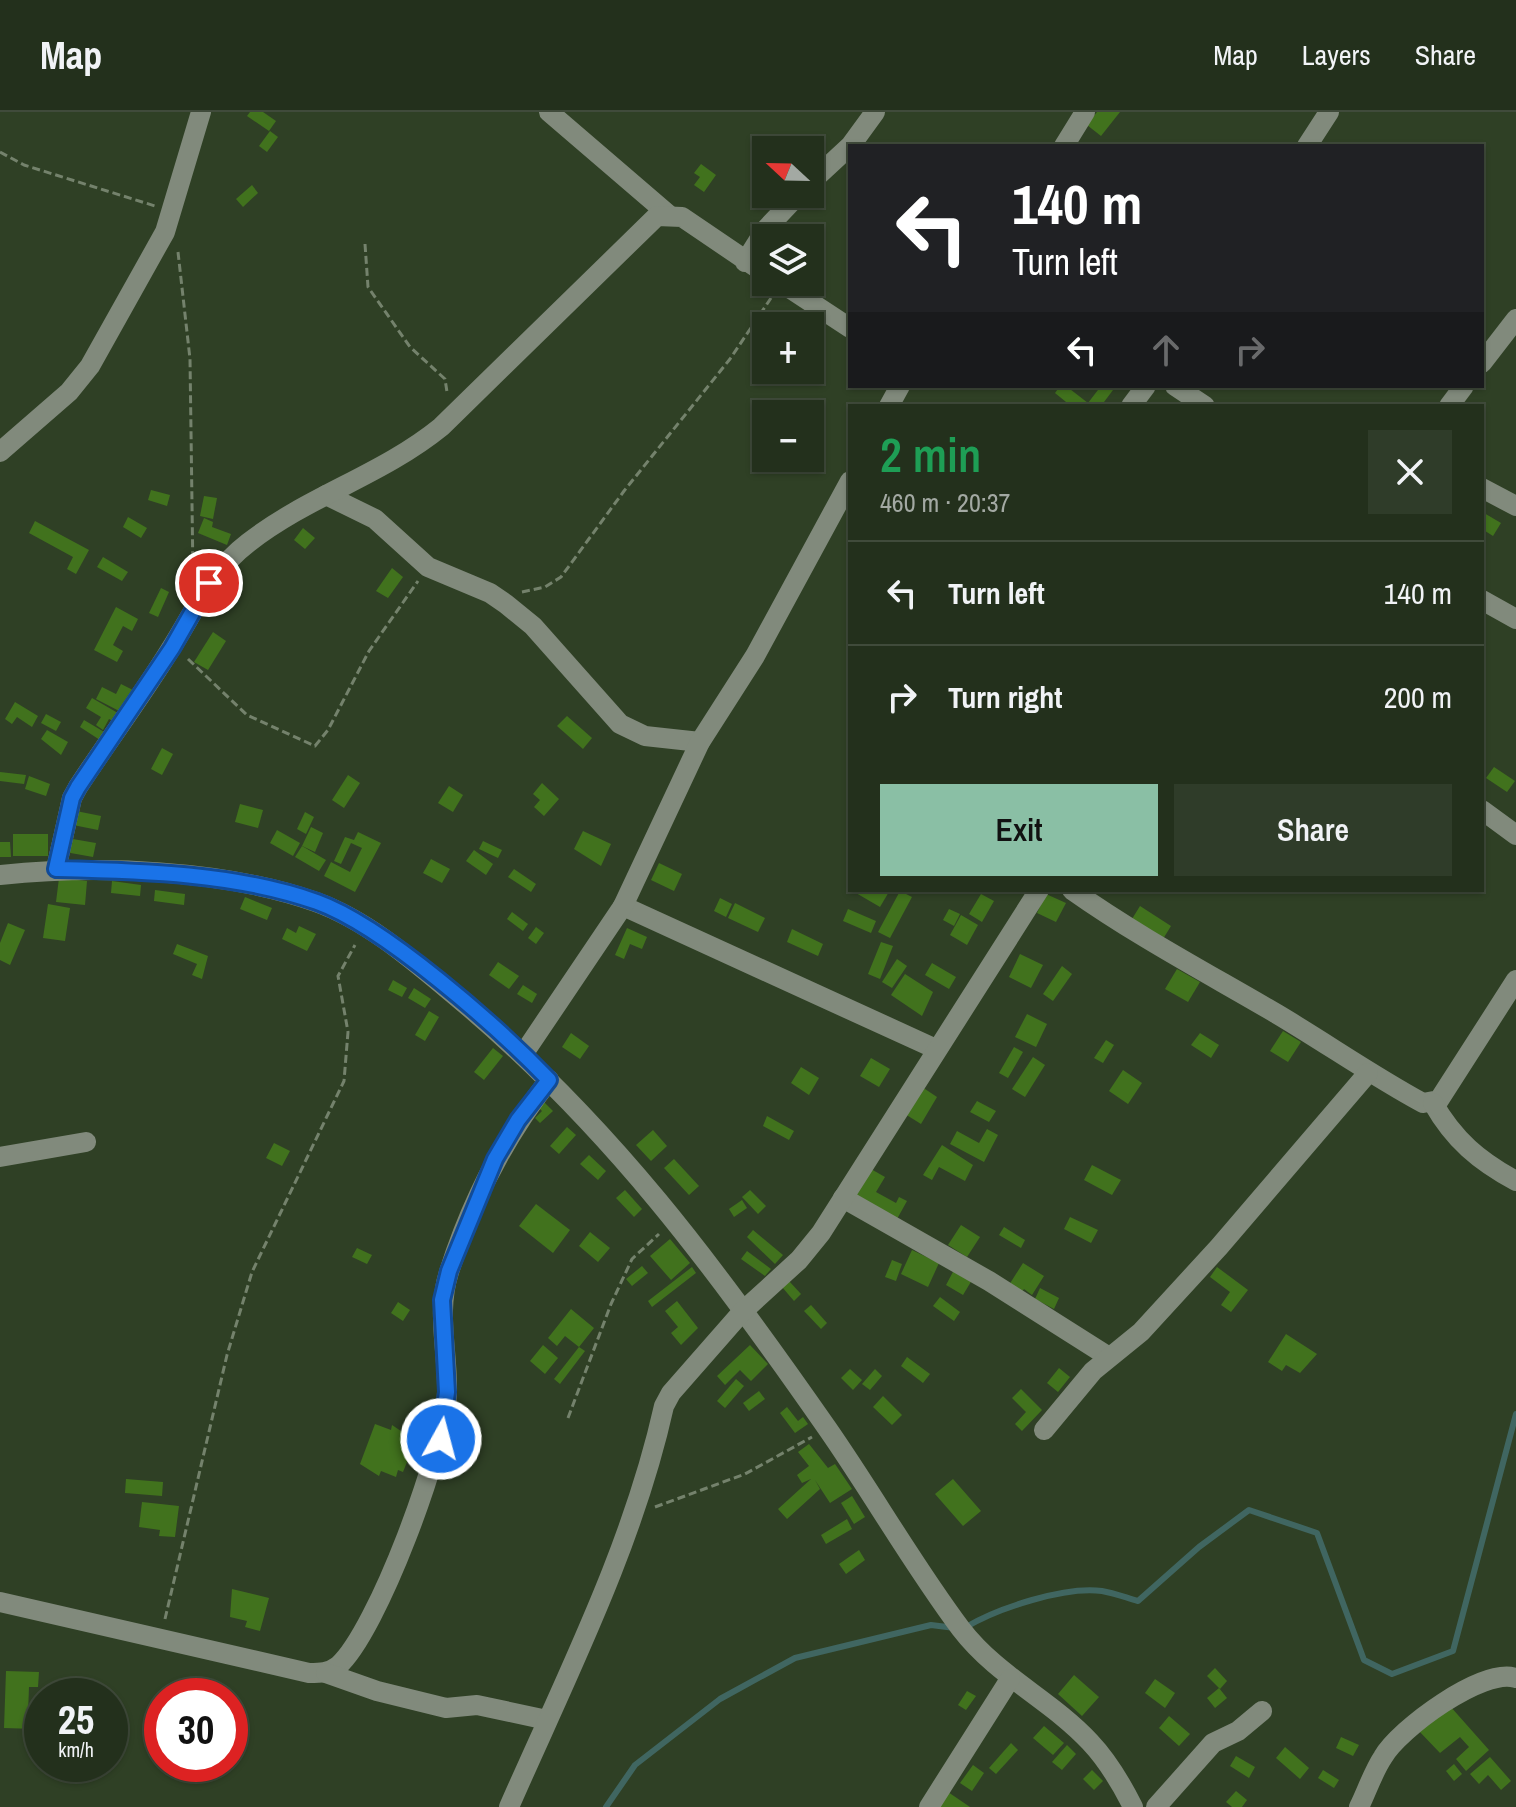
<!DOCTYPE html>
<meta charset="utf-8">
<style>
body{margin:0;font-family:"Archivo Narrow",sans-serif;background:#2f3c29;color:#f1f3f6;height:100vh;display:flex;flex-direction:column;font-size:30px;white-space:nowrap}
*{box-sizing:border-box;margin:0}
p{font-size:26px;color:#a3a9a3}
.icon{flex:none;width:44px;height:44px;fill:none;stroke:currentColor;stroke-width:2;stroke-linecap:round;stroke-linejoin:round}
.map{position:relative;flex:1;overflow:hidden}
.side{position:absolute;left:848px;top:292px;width:636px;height:488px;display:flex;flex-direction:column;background:#23301c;border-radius:0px;box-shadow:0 2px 6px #0004,0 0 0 2px #404b3b}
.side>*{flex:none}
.top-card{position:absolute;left:848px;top:32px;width:636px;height:244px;border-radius:0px;box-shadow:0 2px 6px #0004,0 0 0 2px #404b3b;background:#202124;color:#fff;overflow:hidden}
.needle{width:52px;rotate:292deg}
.buttons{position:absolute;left:752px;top:24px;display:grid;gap:16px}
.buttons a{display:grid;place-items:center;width:72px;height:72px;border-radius:0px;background:#23301c;box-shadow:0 2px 6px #0004,0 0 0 2px #404b3b;font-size:40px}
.speed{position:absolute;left:24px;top:1566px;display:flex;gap:16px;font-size:40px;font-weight:700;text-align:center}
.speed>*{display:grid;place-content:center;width:104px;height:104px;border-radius:50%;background:#23301c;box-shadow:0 2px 6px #0004,0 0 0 2px #404b3b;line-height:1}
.speed small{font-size:20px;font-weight:400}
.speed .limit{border:12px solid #d22;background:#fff;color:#111}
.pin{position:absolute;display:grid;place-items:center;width:68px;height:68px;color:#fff;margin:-34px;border:4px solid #fff;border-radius:50%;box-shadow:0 2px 8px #0007}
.me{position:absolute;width:88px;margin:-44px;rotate:7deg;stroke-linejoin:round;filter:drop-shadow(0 0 6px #0008)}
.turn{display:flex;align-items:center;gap:28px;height:168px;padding:0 32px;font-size:36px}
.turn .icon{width:104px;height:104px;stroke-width:2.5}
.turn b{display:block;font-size:56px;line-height:68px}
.lanes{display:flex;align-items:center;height:76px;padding:0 32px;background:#0003;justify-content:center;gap:40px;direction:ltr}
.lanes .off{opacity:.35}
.round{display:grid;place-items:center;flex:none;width:84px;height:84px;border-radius:0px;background:#2f3c29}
.headline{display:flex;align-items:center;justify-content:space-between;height:136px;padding:0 32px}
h1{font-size:48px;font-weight:600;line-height:60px;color:#1e9e55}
.cta{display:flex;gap:16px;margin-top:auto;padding:16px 32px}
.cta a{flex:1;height:92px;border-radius:0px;background:#8abfa5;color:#111;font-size:32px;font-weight:600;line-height:92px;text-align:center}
.cta a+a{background:#2f3c29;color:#f1f3f6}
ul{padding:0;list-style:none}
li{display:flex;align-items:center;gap:24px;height:104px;padding:0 32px;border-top:2px solid #404b3b}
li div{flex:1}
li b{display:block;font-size:30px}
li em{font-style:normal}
header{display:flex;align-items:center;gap:48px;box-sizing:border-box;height:112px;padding:0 40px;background:#23301c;border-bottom:2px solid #404b3b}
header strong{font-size:38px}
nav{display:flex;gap:44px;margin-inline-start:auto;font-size:28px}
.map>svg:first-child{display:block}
</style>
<header>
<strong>Map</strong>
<nav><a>Map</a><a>Layers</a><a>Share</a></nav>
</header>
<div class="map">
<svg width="1516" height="1695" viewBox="0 0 1516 1695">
<rect width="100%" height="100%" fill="#2f4025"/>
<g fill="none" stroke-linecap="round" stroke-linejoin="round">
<g stroke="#406661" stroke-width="6">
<path d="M966,1515C998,1496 1065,1474 1102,1479C1114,1481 1127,1486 1138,1489L1199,1435L1249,1398L1317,1421L1364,1548L1392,1562L1453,1539L1516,1302"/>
<polyline points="606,1695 635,1653 720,1587 795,1546 931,1513 955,1516"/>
</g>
</g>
<g fill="#41721d">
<polygon points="250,0 263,0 276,9 269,19 247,4"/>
<polygon points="1097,0 1120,0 1101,24 1087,13"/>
<polygon points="270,19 278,25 267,40 259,34"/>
<polygon points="701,52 716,63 704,80 694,73 700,65 694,61"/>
<polygon points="252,73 258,81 243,95 236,87"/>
<polygon points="1060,274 1066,274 1088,291 1101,274 1116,274 1101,294 1071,294 1055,281"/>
<polygon points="151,378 170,383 167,394 148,388"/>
<polygon points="204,384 217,386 213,407 200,404"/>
<polygon points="1484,401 1501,411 1493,424 1482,417"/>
<polygon points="128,405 147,416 141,426 123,415"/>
<polygon points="204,406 213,410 212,415 231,422 227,433 198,421"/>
<polygon points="35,409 89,438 76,462 67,457 73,445 29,421"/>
<polygon points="303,416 315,426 305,437 294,428"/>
<polygon points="103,445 128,460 122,469 97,455"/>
<polygon points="392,456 403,465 388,486 376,479"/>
<polygon points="161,476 169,480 158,505 149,501"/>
<polygon points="116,495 138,507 132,519 123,514 113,533 123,539 117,550 94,538"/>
<polygon points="213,520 226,529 208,558 194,550"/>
<polygon points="121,572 135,579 123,601 96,587 102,575 116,582"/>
<polygon points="92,586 123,604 119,612 109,607 103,618 96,613 101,605 86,596"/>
<polygon points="15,590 38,604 32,615 17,605 12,612 5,607"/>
<polygon points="46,602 61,610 56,619 41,611"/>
<polygon points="567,604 592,626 583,637 557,614"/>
<polygon points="84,608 111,624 106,632 80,615"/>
<polygon points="47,618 68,630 61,643 41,627"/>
<polygon points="162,636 173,642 162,663 151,657"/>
<polygon points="1494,655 1515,669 1507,680 1486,666"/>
<polygon points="0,660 26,663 24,672 0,669"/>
<polygon points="348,663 360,671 344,696 332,688"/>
<polygon points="29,664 50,672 46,684 25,677"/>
<polygon points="542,671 559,687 544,704 534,695 540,688 533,682"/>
<polygon points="449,674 463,683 453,700 438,691"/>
<polygon points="240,692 263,698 258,716 235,710"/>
<polygon points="76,699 101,704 98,718 73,713"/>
<polygon points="305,700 314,705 306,722 297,717"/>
<polygon points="311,715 323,721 315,740 302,734"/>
<polygon points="277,718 300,731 293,744 270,731"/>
<polygon points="583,719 611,732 601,754 574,737"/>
<polygon points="358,720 381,731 355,780 324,764 331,750 350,760 362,736 351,731 341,752 334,749 345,725 354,728"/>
<rect x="13" y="722" width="35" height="22"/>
<polygon points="67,726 96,731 93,745 65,740"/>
<polygon points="483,729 502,738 498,746 479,737"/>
<polygon points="0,730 10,730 11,745 0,745"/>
<polygon points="302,734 326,748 319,759 295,745"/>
<polygon points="474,738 493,752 486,763 466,749"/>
<polygon points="431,747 450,757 442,771 423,761"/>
<polygon points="659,751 682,762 674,779 651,768"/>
<polygon points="514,757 536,772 531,780 508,765"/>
<polygon points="59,766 87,769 85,793 56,790"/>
<polygon points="112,769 141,773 140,784 111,781"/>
<polygon points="155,778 185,782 184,793 154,789"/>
<polygon points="858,778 890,778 880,795 856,781"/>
<polygon points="900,779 912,785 890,826 878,820"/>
<polygon points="981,782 994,789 982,810 969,802"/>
<polygon points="1046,782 1066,791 1056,810 1037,801"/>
<polygon points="245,785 272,796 267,808 240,797"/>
<polygon points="720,786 732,792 726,805 714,799"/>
<polygon points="735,791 765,806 758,820 728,806"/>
<polygon points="48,792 70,796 65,829 43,826"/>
<polygon points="1140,794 1171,814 1163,827 1132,807"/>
<polygon points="848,797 876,809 871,821 843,809"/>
<polygon points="949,797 960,802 954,814 943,808"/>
<polygon points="512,800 528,812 523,819 507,807"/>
<polygon points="961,803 978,813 967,833 950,823"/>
<polygon points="8,811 25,818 10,853 0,848 0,831"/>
<polygon points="299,814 316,822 307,839 282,827 287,816 296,821"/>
<polygon points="536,815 544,821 536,832 528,826"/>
<polygon points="627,816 647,825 642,837 630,832 624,847 615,843"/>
<polygon points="792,817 823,832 818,844 787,830"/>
<polygon points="881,830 893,834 880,867 868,862"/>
<polygon points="177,832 208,844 202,867 192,863 197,852 173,842"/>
<polygon points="1020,842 1043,853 1031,876 1009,865"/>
<polygon points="897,847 907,854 892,876 882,870"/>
<polygon points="498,850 519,864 509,877 489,863"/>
<polygon points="932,851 956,865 949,877 925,863"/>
<polygon points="1062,854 1072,862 1053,889 1043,882"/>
<polygon points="1177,857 1200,870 1188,890 1165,877"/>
<polygon points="905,862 933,880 922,904 891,883"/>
<polygon points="393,868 407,876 402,885 388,878"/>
<polygon points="523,873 537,882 532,891 517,882"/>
<polygon points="414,876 431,887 425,896 408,886"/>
<polygon points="429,899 439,905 425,929 415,923"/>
<polygon points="1027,902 1047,912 1036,935 1015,925"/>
<polygon points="1283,919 1301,930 1288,950 1270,939"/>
<polygon points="571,921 589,934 580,947 562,935"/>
<polygon points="1200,921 1219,933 1211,946 1191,933"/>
<polygon points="1106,928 1114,933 1103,951 1094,946"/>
<polygon points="1014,935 1023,940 1008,966 999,961"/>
<polygon points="493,936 503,944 484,968 474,960"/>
<polygon points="1033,945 1045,953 1025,985 1012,977"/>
<polygon points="871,946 890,957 879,975 860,964"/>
<polygon points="801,955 819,966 809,983 791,971"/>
<polygon points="1123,958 1142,971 1128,992 1109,979"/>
<polygon points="922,975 937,985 921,1012 905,1002"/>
<polygon points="542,988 553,999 540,1011 535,1006 542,999 536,993"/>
<polygon points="977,989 996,999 989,1010 970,1000"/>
<polygon points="767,1004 794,1019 789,1028 763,1014"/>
<polygon points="567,1015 576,1023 559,1042 550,1034"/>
<polygon points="987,1017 998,1023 984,1050 950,1032 957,1019 979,1031"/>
<polygon points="653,1018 667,1034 651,1049 636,1033"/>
<polygon points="274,1031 290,1039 282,1054 266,1046"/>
<polygon points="942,1033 973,1053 965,1069 939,1055 932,1068 923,1063"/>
<polygon points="589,1043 606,1059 598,1068 580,1052"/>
<polygon points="674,1047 699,1074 689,1083 664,1056"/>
<polygon points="1092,1053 1121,1068 1112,1083 1084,1068"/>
<polygon points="871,1057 885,1065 876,1080 896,1091 899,1085 907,1089 897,1107 856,1084"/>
<polygon points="625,1078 642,1097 634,1105 616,1086"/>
<polygon points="750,1078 766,1094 758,1102 742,1085"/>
<polygon points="742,1088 747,1096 734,1105 729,1097"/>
<polygon points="536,1092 570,1118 553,1141 519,1114"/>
<polygon points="1070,1105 1098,1118 1091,1131 1064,1117"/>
<polygon points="961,1113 980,1125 967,1145 948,1133"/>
<polygon points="1004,1115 1025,1128 1021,1136 999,1123"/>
<polygon points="753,1118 783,1143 775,1152 747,1125"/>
<polygon points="590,1120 610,1136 598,1150 579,1134"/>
<polygon points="670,1127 690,1151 671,1168 650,1144"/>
<polygon points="357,1136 372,1143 367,1152 352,1145"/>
<polygon points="912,1138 939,1151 928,1175 901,1162"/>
<polygon points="747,1139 771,1157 765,1164 741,1147"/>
<polygon points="892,1148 902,1152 896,1169 885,1165"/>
<polygon points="1023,1151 1044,1164 1032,1183 1024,1177 1021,1181 1009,1173"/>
<polygon points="642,1154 648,1161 632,1174 626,1167"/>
<polygon points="692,1155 696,1161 652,1195 648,1189"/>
<polygon points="1217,1155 1248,1178 1231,1200 1221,1193 1230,1180 1210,1165"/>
<polygon points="954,1158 972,1168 963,1183 946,1173"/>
<polygon points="789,1169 801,1182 794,1189 782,1175"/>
<polygon points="1040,1176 1059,1186 1054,1197 1035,1187"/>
<polygon points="940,1185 960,1200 954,1209 933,1194"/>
<polygon points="677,1189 698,1216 681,1233 671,1221 678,1215 665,1199"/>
<polygon points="398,1190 410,1198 403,1209 391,1201"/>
<polygon points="811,1193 827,1211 821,1217 804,1199"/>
<polygon points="571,1197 594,1216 579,1235 565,1224 557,1234 548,1226"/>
<polygon points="1286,1222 1317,1242 1300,1261 1286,1253 1282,1259 1268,1250"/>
<polygon points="543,1233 558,1246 545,1262 530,1249"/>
<polygon points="750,1233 768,1252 751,1269 740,1258 725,1273 717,1264"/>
<polygon points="579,1235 585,1239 560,1272 554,1267"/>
<polygon points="907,1245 930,1262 923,1271 901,1254"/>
<polygon points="1059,1256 1070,1265 1058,1280 1047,1271"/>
<polygon points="850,1257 862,1268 853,1278 841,1266"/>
<polygon points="875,1257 882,1264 870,1278 862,1272"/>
<polygon points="736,1267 744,1274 725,1296 717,1289"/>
<polygon points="1021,1277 1042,1298 1022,1319 1015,1312 1026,1300 1012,1286"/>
<polygon points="759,1279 765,1287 749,1299 743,1291"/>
<polygon points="883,1284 902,1303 892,1313 873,1295"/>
<polygon points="787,1295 798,1309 803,1305 808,1312 795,1321 780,1301"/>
<polygon points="375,1312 391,1318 392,1313 410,1325 403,1342 409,1345 403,1360 398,1358 396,1365 381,1359 379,1364 360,1352"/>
<polygon points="809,1332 828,1356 835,1352 852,1377 830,1391 815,1368 820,1377 787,1407 778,1397 811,1367 802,1371 797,1363 809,1354 798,1340"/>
<polygon points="126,1367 163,1370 162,1384 125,1381"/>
<polygon points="953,1367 981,1399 963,1414 935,1382"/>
<polygon points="852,1384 865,1405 854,1412 841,1391"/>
<polygon points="142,1390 179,1394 175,1425 159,1424 160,1418 139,1415"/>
<polygon points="847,1407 852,1417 826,1432 821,1423"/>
<polygon points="859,1438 865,1448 846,1462 839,1452"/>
<polygon points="232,1477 269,1486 260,1519 245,1515 247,1509 230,1505"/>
<polygon points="1215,1556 1227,1569 1220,1577 1207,1564"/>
<polygon points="6,1559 39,1560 38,1575 29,1575 28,1602 37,1602 36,1617 4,1616"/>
<polygon points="1074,1563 1099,1585 1082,1604 1058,1582"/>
<polygon points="1155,1567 1175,1581 1165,1596 1145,1581"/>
<polygon points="1219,1576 1227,1586 1215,1596 1207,1586"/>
<polygon points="967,1579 976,1584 966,1598 958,1593"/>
<polygon points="1450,1594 1489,1638 1466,1659 1456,1647 1469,1635 1460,1625 1440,1641 1418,1618"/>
<polygon points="1169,1604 1190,1622 1179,1634 1159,1616"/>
<polygon points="1044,1614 1064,1631 1053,1643 1033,1626"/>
<polygon points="1341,1625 1359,1633 1353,1644 1336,1636"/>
<polygon points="1011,1631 1018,1638 996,1662 989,1656"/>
<polygon points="1067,1633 1076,1642 1062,1658 1052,1650"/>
<polygon points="1285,1635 1309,1656 1300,1667 1276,1646"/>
<polygon points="1236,1644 1255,1655 1249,1666 1230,1654"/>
<polygon points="1490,1645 1511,1669 1501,1678 1488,1663 1479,1672 1470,1662"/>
<polygon points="1454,1652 1462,1662 1454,1669 1446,1659"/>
<polygon points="973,1653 984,1661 972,1679 960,1671"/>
<polygon points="1092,1658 1103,1669 1094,1678 1083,1667"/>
<polygon points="1323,1658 1339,1668 1334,1676 1318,1666"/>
<polygon points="1236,1679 1247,1688 1242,1695 1232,1695 1226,1690"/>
<polygon points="948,1680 970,1695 937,1695"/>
</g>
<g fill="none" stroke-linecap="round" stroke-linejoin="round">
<g stroke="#74826c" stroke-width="3" stroke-dasharray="8 4" stroke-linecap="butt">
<polyline points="0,40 24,53 155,94"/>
<polyline points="365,132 368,175 410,235 445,267 447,280"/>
<polyline points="178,140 190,247 193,464"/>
<polyline points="522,480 545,475 561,465 624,379 730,247 771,186"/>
<polyline points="188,547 247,603 315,634 328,618 369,539 418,469"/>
<polyline points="568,1306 611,1192 632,1147 659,1122"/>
<polyline points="655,1395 745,1362 812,1325"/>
<polyline points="165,1507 227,1243 252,1160 344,969 348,920 338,864 355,833"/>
</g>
<g stroke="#818a7c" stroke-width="20">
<polyline points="549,0 669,103"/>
<polyline points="1064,34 1085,0"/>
<polyline points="1307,34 1329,0"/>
<polyline points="810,71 851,33 875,0"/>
<polyline points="745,150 765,118 799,82"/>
<polyline points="780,170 850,216"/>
<polyline points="1482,251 1516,207"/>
<polyline points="1175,274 1205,294"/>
<polyline points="889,294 900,274"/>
<polyline points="1131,294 1146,274"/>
<polyline points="1449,294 1464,274"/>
<polyline points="0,340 69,280 90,254 165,120 201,0"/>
<polyline points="1482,376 1516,394"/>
<polyline points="326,383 375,407 428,455 490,481 506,492 533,514 620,612 645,624 700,630"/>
<polyline points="1482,488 1516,507"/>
<polyline points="1482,698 1516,723"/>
<path d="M56,757L72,686L78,675C108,629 141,585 170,538C195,499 210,460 248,431C308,384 382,363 441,315L657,104L682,105L766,162"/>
<path d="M0,763C99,753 222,757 316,790C369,809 416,851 458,886C610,1013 715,1155 827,1316C873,1382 913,1453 961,1517C997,1564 1051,1588 1090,1630C1107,1648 1122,1673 1133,1695"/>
<path d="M1072,778C1137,824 1207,861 1277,902C1326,931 1373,964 1423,991L1439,988L1516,868"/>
<polyline points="623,794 936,937"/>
<polyline points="524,941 623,794 700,630 755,544 850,369"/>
<path d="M1433,991C1454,1028 1479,1049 1516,1069"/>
<polyline points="0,1045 86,1030"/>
<polyline points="843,1086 989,1169 1109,1245"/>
<polyline points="1044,1318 1093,1259 1141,1220 1219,1135 1368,961"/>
<path d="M0,1490L309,1561C320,1561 329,1561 338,1554C377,1520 446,1334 447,1280C448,1239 436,1201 449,1160C471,1090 504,1026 549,968"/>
<polyline points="326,1561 377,1579 446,1596 477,1593 547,1608"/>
<path d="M509,1695C566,1565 633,1434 664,1294L671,1281L742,1200L799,1148L821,1121L1039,778"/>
<polyline points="929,1695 1010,1567"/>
<polyline points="1156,1695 1213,1631 1238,1619 1262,1599"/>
<path d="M1359,1695C1367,1679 1373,1660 1383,1645C1399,1617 1483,1555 1516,1566"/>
</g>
</g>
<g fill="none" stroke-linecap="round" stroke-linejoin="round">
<g stroke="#114b97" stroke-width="20">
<path id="route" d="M209,471L172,536L78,675L72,686L56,757C142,759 235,761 317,790C384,814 498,915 549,968L518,1008L495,1047L449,1159L442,1188L447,1280L441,1327"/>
</g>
<use href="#route" stroke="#1a73e8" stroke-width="14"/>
</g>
</svg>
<div class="buttons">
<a><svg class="needle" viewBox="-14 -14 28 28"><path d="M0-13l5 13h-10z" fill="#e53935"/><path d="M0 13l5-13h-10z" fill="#a3a9a3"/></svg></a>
<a><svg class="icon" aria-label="layers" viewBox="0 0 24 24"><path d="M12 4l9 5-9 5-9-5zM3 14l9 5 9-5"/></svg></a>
<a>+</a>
<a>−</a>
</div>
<div class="speed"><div>25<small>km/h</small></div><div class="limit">30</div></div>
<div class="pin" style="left:209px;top:471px;background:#d93025"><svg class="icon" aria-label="arrive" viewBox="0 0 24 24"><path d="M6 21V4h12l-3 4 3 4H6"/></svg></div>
<svg class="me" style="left:441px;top:1327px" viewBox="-20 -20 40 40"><circle r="17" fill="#1a73e8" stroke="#fff" stroke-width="3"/><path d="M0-11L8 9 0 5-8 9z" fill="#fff"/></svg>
<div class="top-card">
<div class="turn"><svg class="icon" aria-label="left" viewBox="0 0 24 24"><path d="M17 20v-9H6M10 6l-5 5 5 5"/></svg><div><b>140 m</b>Turn left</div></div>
<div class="lanes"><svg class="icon" aria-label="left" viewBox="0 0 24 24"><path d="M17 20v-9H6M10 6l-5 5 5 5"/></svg><svg class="icon off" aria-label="ahead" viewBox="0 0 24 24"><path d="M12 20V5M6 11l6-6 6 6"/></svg><svg class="icon off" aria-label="right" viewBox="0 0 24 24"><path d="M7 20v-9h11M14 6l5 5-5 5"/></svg></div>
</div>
<section class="side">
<div class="headline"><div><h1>2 min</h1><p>460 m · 20:37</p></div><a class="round"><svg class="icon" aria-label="close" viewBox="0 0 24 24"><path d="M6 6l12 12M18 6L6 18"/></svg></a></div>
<ul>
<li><svg class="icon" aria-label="left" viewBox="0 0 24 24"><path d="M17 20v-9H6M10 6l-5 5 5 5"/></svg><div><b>Turn left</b></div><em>140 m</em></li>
<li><svg class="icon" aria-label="right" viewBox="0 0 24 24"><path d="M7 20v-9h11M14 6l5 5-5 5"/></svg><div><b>Turn right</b></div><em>200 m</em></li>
</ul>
<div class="cta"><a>Exit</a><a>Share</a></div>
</section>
</div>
